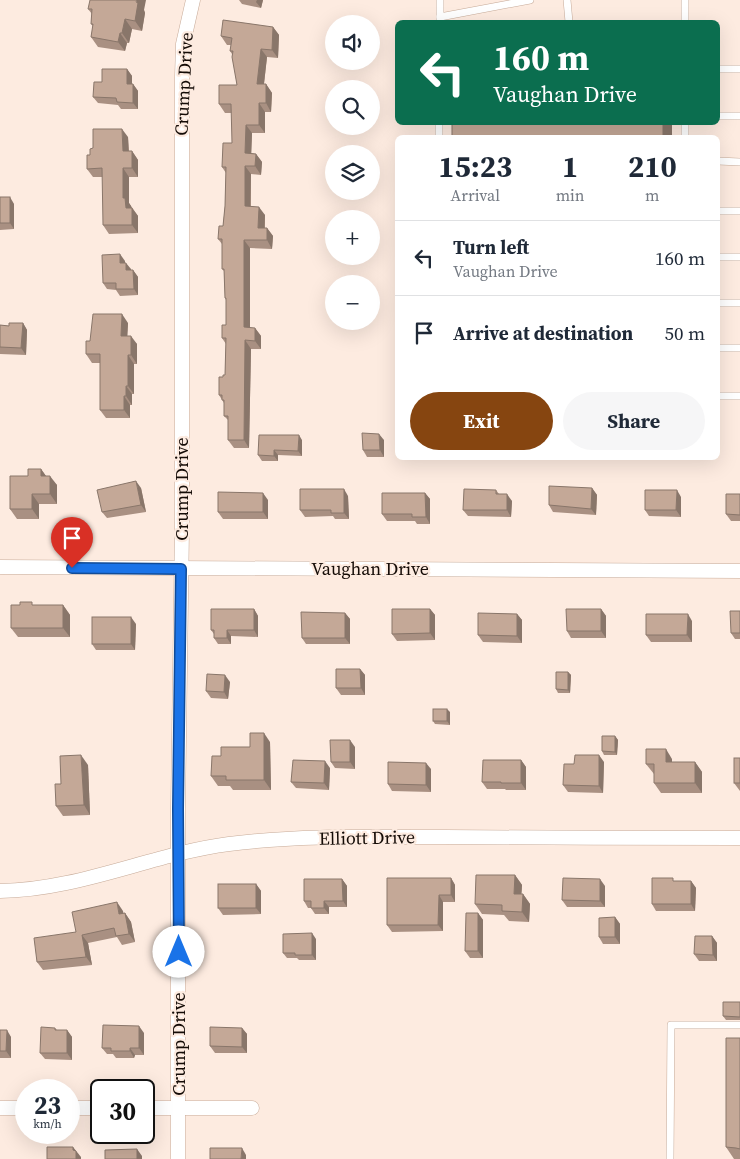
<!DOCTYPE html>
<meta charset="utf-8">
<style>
body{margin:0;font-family:"Source Serif 4",serif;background:#f6f6f7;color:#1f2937;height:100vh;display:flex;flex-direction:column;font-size:19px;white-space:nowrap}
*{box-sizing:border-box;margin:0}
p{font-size:16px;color:#747a83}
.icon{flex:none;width:28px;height:28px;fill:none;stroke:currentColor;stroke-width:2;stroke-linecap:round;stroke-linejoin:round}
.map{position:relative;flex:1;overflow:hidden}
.side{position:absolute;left:395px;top:135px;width:325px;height:325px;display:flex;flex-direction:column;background:#fff;border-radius:8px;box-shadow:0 5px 20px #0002}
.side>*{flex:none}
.hud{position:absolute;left:395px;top:20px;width:325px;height:105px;border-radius:8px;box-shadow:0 5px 20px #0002;background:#0b6e4f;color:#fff;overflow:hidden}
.tools{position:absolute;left:325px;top:15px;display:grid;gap:10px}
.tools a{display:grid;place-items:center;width:55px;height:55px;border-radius:50%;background:#fff;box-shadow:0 5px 20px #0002;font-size:25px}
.speed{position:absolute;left:15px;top:1079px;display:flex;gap:10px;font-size:25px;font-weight:700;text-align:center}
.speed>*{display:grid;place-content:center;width:65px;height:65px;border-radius:50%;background:#fff;box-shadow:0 5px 20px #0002;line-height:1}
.speed small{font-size:12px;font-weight:400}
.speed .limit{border:2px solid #111;border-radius:8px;background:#fff;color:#111}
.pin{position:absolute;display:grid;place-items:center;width:42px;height:42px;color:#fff;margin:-51px -21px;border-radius:50% 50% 50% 0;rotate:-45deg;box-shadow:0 0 5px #0007}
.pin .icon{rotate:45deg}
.me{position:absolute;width:55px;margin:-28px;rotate:0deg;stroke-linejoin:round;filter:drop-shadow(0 0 4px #0008)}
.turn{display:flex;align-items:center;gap:18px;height:105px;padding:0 15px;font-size:22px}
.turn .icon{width:65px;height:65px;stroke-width:2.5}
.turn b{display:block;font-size:35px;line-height:42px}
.eta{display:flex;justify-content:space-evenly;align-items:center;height:85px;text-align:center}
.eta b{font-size:30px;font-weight:700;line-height:35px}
.cta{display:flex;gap:10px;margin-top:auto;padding:10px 15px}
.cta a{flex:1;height:58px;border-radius:30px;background:#864510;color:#fff;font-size:20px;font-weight:700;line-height:58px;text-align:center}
.cta a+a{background:#f6f6f7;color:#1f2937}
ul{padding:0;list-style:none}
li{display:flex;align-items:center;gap:15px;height:75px;padding:0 15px;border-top:1px solid #e0e1e3}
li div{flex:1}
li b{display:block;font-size:19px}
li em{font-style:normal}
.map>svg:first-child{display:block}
</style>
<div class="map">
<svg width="740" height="1159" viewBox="0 0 740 1159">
<rect width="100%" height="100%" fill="#fdebe0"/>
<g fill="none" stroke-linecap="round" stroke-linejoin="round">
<g stroke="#c7ab99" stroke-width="8">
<g id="service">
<polyline points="567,0 569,22"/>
<polyline points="440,17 530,0"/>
<polyline points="440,22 440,0"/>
<polyline points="685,22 685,0"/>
<polyline points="718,69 740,69"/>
<polyline points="718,116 740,116"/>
<polyline points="685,122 685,138"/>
<polyline points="439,138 439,122"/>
<polyline points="718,161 740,162"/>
<polyline points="718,211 740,211"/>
<polyline points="718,257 740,257"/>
<polyline points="718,303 740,303"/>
<polyline points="718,348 740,348"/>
<polyline points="718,396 740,396"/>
<polyline points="670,1159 671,1025 740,1025"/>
</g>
</g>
<g stroke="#c7ab99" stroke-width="15">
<g id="minor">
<polyline points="0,567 740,571"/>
<path d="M0,891C79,890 152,854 229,844C301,835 373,837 445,837C543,838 642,838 740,838"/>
<polyline points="0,1108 26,1108"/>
<polyline points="69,1108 101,1108"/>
<polyline points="144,1108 252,1108"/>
<polyline points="178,1159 178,809 182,528 182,77 183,44 193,0"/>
</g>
</g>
<use href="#service" stroke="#fff" stroke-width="7"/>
<use href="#minor" stroke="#fff" stroke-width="14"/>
</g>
<g fill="#a99082">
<polygon points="239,0 263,0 261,8 242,4"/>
<polygon points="88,9 144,10 145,13 142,31 132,29 129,43 127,43 125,51 98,47 91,37 93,26 91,24 92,14"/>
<polygon points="273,27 279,35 278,58 267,57 264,84 266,84 272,93 271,112 265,112 265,133 252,133 251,153 256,154 262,162 261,175 251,174 251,206 265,215 265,228 267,228 273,236 272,249 250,248 250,328 255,328 261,336 261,349 251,349 249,448 234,448 228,440 228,420 224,416 224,403 219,395 223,377 225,375 226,344 222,338 226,325 226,300 225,298 224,271 222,269 222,244 218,239 223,226 225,206 226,173 222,167 232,143 232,113 225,113 219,104 237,85 232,54 230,51 231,45 227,45 221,36"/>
<polygon points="127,69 132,76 132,84 133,84 138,91 138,109 121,109 118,105 98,103 93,97 102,82"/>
<polygon points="128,137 129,151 132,151 138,160 138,177 129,177 129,203 138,216 138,233 109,234 103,225 103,177 93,177 87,169 93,148"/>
<polygon points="0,197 14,204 14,229 0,230"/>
<polygon points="125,261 125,263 131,270 133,270 138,277 138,295 120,296 116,290 107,289 103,283"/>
<polygon points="23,323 27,330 26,355 0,354 0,325 9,326"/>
<polygon points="128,323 127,336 137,344 137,364 134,364 134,394 132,394 132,405 130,405 130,418 106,418 100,410 100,363 92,363 86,354 90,341"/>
<polygon points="302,440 302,456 278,455 278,461 262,461 258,455"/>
<polygon points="384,440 384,457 367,457 363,450"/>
<polygon points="41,469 46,476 57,485 57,504 39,504 39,519 17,519 10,509 28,476"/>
<polygon points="141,488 146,512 107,518 102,512"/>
<polygon points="592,488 597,495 596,515 553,512 549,505"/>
<polygon points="496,490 499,494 512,501 511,517 468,516 463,510"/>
<polygon points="425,493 430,499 430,524 417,524 415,521 387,521 382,514"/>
<polygon points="740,494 740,521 731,521 726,514"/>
<polygon points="348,496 349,519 335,519 333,516 305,517 300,510"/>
<polygon points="681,497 681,517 649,516 645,510"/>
<polygon points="268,500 268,519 223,519 218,512"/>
<polygon points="35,605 63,605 70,615 70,637 18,637 11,628"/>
<polygon points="254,609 258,616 258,637 231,636 231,644 218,644 214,638 214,634 211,630"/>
<polygon points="430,609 435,615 435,640 397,641 392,634"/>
<polygon points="601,609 606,616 606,638 571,638 567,631"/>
<polygon points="740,611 740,639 735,639 731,633"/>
<polygon points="345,613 350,619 350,644 306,644 302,638"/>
<polygon points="517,614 522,620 522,643 483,642 478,635"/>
<polygon points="692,621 692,642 651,642 646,635"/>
<polygon points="136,624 135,650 96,650 92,644"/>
<polygon points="360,669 365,675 365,695 341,695 336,688"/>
<polygon points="568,672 571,675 570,693 558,693 556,689"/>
<polygon points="230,682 228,699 211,698 206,691"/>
<polygon points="450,712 450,725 435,724 433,721"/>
<polygon points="615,736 618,740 617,755 604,755 602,751"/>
<polygon points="270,742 271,790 233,790 230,786 218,786 211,776 221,756"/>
<polygon points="355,747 355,769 335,768 331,762"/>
<polygon points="740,758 740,791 734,783"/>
<polygon points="672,759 672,762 695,762 702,772 702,793 661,793 654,783 654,774 646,764"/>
<polygon points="521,760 526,767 526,790 506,790 505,789 487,789 482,782"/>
<polygon points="604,762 603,793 568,792 563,785 574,764"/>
<polygon points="88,765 90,815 63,816 56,806 61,784"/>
<polygon points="330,768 329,790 296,788 291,782"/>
<polygon points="431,769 431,792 392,791 388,784"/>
<polygon points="515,875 522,885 521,894 523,894 530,904 529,922 509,921 504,915 482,914 475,904"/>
<polygon points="451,878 455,885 455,902 443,902 443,931 392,932 387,925"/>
<polygon points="342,879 347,886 347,907 329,907 329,914 315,914 311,908 308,908 304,901"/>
<polygon points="675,881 691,881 696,888 695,911 656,911 652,904"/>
<polygon points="256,884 261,891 261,914 223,915 218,908"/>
<polygon points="605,886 605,907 567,907 562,900"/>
<polygon points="123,911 123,914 125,913 131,922 135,942 122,945 117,937 88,943 92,965 43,970 37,962 76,932"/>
<polygon points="478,913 483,920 483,958 470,958 465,951"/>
<polygon points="615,917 620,924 620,944 603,944 599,937"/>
<polygon points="712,936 717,943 717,961 699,961 694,954"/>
<polygon points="316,939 316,960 299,960 297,958 287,958 283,953"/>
<polygon points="740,1002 740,1020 726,1020 723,1016"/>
<polygon points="55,1028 57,1030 67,1030 72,1037 72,1060 45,1059 40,1053"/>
<polygon points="242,1028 247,1034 247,1053 215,1053 210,1046"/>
<polygon points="0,1030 11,1037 11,1058 0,1058"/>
<polygon points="144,1033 144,1055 135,1055 134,1058 116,1058 113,1054 107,1054 102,1048"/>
<polygon points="740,1038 740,1159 734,1159 726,1147"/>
</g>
<g fill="#89766a">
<polygon points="137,0 146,0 144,10 145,13 142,31 135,21"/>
<polygon points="257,0 263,0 261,8 256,2"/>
<polygon points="125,19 132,29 129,43 122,33"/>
<polygon points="273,27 279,35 278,58 272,50"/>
<polygon points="120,33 127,43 125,51 118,42"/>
<polygon points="261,49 267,57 263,92 257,84"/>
<polygon points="127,69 132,76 132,91 127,84"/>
<polygon points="133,84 138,91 138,109 133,103"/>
<polygon points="266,84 272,93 271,112 266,103"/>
<polygon points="259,103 265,112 265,133 259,125"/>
<rect x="663" y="122" width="9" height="16"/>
<polygon points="246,125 252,133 251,162 245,153"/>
<polygon points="122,129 128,137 129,160 123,151"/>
<polygon points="132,151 138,160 138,177 132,168"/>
<polygon points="256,154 262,162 261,175 255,166"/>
<polygon points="245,166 251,174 250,215 245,206"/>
<polygon points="123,168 129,177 129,203 131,206 132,216 126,208 123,198"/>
<polygon points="10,197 14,204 14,229 10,223"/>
<polygon points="259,207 265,215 264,236 258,228"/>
<polygon points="132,208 138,216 138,233 132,225"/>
<polygon points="267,228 273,236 272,249 267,240"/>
<polygon points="244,240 250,248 250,336 244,327"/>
<polygon points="120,254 125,261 125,269 120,263"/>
<polygon points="126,263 131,269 131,277 126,270"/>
<polygon points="133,270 138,277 138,295 134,289"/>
<polygon points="122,314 128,323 127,344 121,336"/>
<polygon points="23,323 27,330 26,355 21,348"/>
<polygon points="255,328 261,336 261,349 255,341"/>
<polygon points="131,336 137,344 137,364 131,355"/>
<polygon points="245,340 251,349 249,448 244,440"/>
<polygon points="128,355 134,364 134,394 128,386"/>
<polygon points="126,386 132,394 132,405 126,396"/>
<polygon points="124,396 130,405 130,418 124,410"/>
<polygon points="379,434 384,440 384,457 380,450"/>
<polygon points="299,435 302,440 302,456 298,451"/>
<polygon points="274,450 278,455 278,461 274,456"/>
<polygon points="41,469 48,479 41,476"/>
<polygon points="50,476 57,485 57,504 50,494"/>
<polygon points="136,481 141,488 146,512 141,505"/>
<polygon points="592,488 597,495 596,515 591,509"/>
<polygon points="344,489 348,496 349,519 344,513"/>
<polygon points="677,490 681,497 681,517 676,510"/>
<polygon points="263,493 268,500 268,519 263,512"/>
<polygon points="425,493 430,499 430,524 426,517"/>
<polygon points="32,494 39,504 39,519 32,509"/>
<polygon points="507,494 512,501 511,517 507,510"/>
<polygon points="63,605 70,615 70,637 63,628"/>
<polygon points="254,609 258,616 258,637 254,630"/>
<polygon points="430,609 435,615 435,640 430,633"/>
<polygon points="601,609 606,616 606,638 601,631"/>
<polygon points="345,613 350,619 350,644 345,638"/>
<polygon points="517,614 522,620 522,643 517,636"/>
<polygon points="688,614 692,621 692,642 687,635"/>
<polygon points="131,617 136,624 135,650 131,644"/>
<polygon points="227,630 231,636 231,644 227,638"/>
<polygon points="360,669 365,675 365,695 361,688"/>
<polygon points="568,672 571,675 570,693 568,690"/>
<polygon points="225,675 230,682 228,699 224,692"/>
<polygon points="447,709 450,712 450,725 447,721"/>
<polygon points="264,733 270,742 271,790 264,780"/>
<polygon points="615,736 618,740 617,755 615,752"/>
<polygon points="350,740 355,747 355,769 350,762"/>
<polygon points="666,749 672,759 672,772 666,762"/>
<polygon points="81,755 88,765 90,815 84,805"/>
<polygon points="599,755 604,762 603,793 599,786"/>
<polygon points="521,760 526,767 526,790 521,783"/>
<polygon points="325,761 330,768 329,790 324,783"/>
<polygon points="695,762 702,772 702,793 695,783"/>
<polygon points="426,763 431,769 431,792 426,785"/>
<polygon points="515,875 522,885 521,904 514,894"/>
<polygon points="451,878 455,885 455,902 451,895"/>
<polygon points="342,879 347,886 347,907 343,901"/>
<polygon points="600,879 605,886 605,907 600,901"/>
<polygon points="691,881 696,888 695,911 691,904"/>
<polygon points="256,884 261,891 261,914 256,908"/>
<polygon points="523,894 530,904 529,922 522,912"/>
<polygon points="439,895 443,902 443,931 438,925"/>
<polygon points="324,901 329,907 329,914 324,908"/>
<polygon points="117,902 123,911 125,923 119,914"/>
<polygon points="125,913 131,922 135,942 129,934"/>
<polygon points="478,913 483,920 483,958 478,951"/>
<polygon points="615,917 620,924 620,944 615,937"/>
<polygon points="312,933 316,939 316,960 312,955"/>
<polygon points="82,935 88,943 92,965 86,957"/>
<polygon points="712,936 717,943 717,961 713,955"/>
<polygon points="139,1026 144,1033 144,1055 139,1048"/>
<polygon points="242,1028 247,1034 247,1053 242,1047"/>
<polygon points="7,1030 11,1037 11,1058 6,1051"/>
<polygon points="67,1030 72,1037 72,1060 67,1053"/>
<polygon points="130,1048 135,1055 134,1058 130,1051"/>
<polygon points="73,1147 81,1157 81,1159 76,1159 73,1150"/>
<polygon points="242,1148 246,1155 246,1159 241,1159"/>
<polygon points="137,1149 142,1156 142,1159 137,1159"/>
</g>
<g fill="#c4a897" stroke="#89766a">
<polygon points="90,0 137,0 136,2 138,3 135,21 125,19 122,33 120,33 118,42 91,37 93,24 91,24 92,9 88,9"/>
<polygon points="223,20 273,27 272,50 261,49 257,84 266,84 266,103 259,103 259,125 246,125 245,153 256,154 255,166 245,166 245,206 259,207 258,228 267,228 267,240 244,240 244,327 255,328 255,341 245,340 244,440 228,440 228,416 224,416 224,400 222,400 222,395 219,395 219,377 223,377 223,375 225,375 226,338 222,338 222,325 226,325 226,298 225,298 224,269 222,269 222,239 218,239 219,226 223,226 225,206 226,167 222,167 223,143 232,143 231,104 219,104 219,85 237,85 232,57 233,51 230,51 232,38 221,36"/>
<polygon points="102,69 127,69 127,84 133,84 133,103 117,102 116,98 93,97 94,82 102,82"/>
<rect x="452" y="122" width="211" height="16"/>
<polygon points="93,129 122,129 123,151 132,151 132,168 123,168 123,198 125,198 126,208 132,208 132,225 103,225 102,168 87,169 87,155 90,155 90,149 93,148"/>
<rect x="0" y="197" width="10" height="26"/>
<polygon points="120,254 120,263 126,263 126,270 133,270 134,289 116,289 116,283 103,283 102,255"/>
<polygon points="93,314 122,314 121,336 131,336 131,355 128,355 128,386 126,386 126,396 124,396 124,410 100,410 100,354 86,354 86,341 90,341"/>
<polygon points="9,323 23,323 21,348 0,347 0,325 9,326"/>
<polygon points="362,433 379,434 380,450 363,450"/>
<polygon points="259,435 299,435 298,451 274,450 274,456 258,455"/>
<polygon points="28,469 41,469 41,476 50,476 50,494 32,494 32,509 10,509 10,476 28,476"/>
<polygon points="136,481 141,505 102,512 97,490"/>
<polygon points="549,486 592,488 591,509 549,505"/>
<polygon points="300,489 344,489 344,513 331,513 331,510 300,510"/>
<polygon points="464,489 496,490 496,494 507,494 507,510 463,510"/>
<polygon points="645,490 677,490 676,510 645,510"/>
<polygon points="218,492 263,493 263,512 218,512"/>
<polygon points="382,493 425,493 426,517 412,517 412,514 382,514"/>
<polygon points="726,494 740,494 740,515 726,514"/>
<polygon points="20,602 32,602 32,605 63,605 63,628 11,628 11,605 20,605"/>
<polygon points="211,609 254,609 254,630 227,630 227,638 214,638 214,630 211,630"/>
<polygon points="392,609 430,609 430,633 392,634"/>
<polygon points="566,609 601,609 601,631 567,631"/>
<polygon points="730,611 740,611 740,633 731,633"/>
<polygon points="301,612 345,613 345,638 302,638"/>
<polygon points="478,613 517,614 517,636 478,635"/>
<polygon points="646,614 688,614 687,635 646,635"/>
<rect x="92" y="617" width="39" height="27"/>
<polygon points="336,669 360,669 361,688 336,688"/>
<polygon points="556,672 568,672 568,690 556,689"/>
<polygon points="207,674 225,675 224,692 206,691"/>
<rect x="433" y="709" width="14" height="12"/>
<polygon points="250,733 264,733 264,780 226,780 226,776 211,776 212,756 221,756 221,747 250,747"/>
<polygon points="602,736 615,736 615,752 602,751"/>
<polygon points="330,740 350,740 350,762 331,762"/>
<polygon points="646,749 666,749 666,762 695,762 695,783 654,783 654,764 646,764"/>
<polygon points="81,755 84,805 56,806 55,784 61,784 60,756"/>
<polygon points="575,755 599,755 599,786 563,785 564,764 574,764"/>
<rect x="734" y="758" width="6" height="25"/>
<polygon points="293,760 325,761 324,783 291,782"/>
<polygon points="483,760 521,760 521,783 501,783 501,782 482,782"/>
<polygon points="388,762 426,763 426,785 388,784"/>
<polygon points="476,875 515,875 514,894 523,894 522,912 502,911 502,905 475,904"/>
<polygon points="387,878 451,878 451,895 439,895 438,925 387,925"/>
<polygon points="563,878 600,879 600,901 562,900"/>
<polygon points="652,878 673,878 673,881 691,881 691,904 652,904"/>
<polygon points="304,879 342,879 343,901 324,901 324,908 311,908 311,901 304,901"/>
<rect x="218" y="884" width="38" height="24"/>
<polygon points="117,902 119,914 125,913 129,934 116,936 114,928 82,935 86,957 37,962 34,938 76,932 72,912"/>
<polygon points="466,913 478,913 478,951 465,951"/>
<polygon points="615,917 615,937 599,937 599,918"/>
<polygon points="312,933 312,955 295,955 295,953 283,953 283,934"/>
<polygon points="695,936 712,936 713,955 694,954"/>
<polygon points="723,1002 740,1002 740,1017 723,1016"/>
<polygon points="103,1025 139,1026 139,1048 130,1048 130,1051 111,1051 111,1048 102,1048"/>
<polygon points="41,1027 55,1028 55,1030 67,1030 67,1053 40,1053"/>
<polygon points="210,1027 242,1028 242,1047 210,1046"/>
<polygon points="0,1030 7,1030 6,1051 0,1051"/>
<polygon points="726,1038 740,1038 740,1149 736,1148 726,1147"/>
<polygon points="47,1147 73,1147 73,1150 76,1151 76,1159 47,1159"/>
<polygon points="210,1148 242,1148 241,1159 210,1159"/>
<polygon points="137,1149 137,1159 105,1159 105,1150"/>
</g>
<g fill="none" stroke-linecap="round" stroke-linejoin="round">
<g stroke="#114b97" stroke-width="12">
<polyline id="route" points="72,568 181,569 178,809 179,952"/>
</g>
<use href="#route" stroke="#1a73e8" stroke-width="9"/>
</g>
<g text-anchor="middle" stroke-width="4.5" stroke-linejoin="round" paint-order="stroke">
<g font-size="18" fill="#140b06" stroke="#fdebe0">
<text transform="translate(184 84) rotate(-87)" y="6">Crump Drive</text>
<text transform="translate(182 489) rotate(-90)" y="6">Crump Drive</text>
<text x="370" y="575">Vaughan Drive</text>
<text transform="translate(367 838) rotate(-1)" y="6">Elliott Drive</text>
<text transform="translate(179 1044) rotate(-90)" y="6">Crump Drive</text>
</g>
</g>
</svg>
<div class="tools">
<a><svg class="icon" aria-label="sound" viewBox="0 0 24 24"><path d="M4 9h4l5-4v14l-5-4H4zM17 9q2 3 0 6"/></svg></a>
<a><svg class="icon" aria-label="search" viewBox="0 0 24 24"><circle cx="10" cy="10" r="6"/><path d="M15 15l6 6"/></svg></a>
<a><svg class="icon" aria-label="layers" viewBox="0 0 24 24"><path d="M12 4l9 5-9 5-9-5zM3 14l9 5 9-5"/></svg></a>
<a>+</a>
<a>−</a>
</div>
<div class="speed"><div>23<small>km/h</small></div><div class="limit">30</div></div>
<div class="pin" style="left:72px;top:568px;background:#d93025"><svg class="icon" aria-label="arrive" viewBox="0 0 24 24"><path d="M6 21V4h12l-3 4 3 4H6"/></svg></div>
<svg class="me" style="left:179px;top:952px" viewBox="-20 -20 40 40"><circle r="19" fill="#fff"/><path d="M0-13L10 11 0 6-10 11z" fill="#1a73e8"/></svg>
<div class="hud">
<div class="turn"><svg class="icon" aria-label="left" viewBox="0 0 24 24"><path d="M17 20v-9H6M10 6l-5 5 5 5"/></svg><div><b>160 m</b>Vaughan Drive</div></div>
</div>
<section class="side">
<div class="eta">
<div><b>15:23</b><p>Arrival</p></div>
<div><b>1</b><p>min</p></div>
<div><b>210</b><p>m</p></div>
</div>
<ul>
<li><svg class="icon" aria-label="left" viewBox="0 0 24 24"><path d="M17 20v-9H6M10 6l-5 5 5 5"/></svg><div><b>Turn left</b><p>Vaughan Drive</p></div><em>160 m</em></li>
<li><svg class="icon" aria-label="arrive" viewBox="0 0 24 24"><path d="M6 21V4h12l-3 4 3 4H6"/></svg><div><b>Arrive at destination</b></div><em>50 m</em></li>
</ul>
<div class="cta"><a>Exit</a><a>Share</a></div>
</section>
</div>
